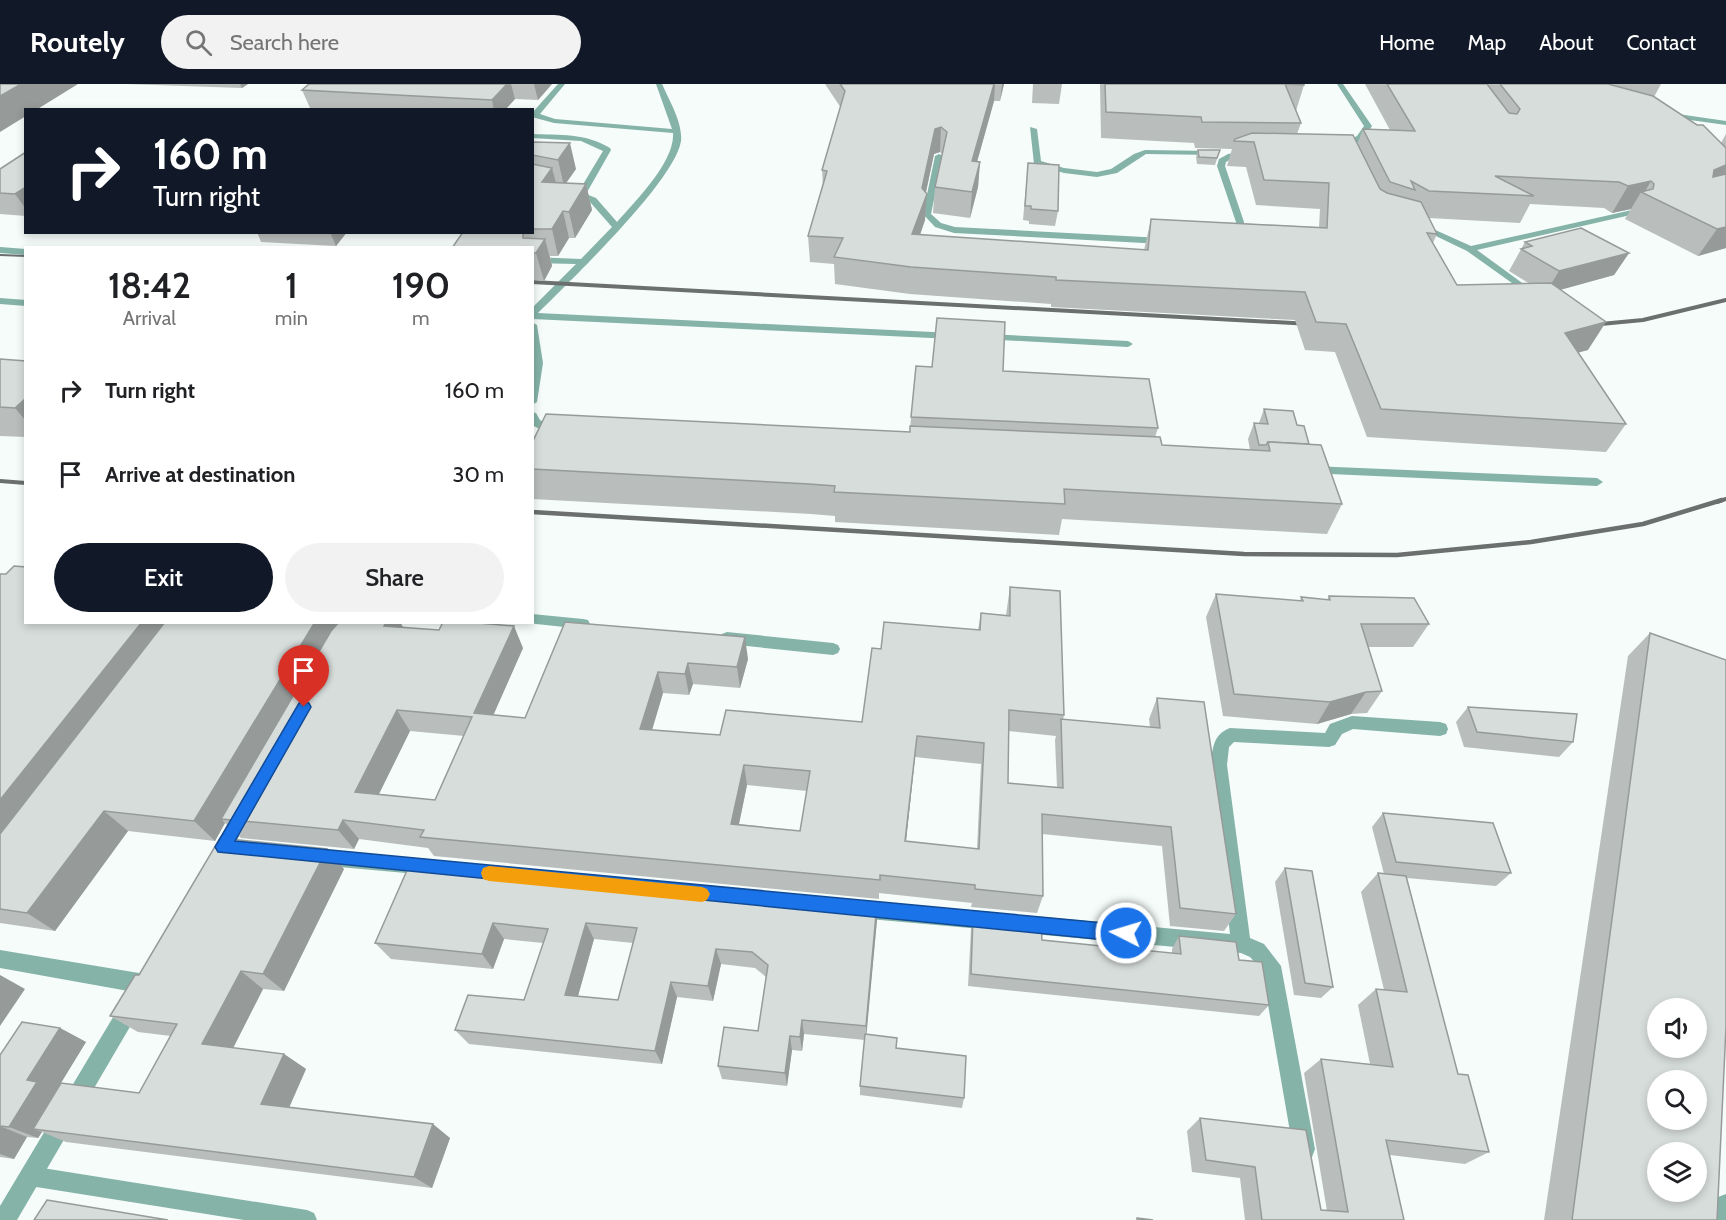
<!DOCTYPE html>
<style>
body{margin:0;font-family:Cabin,sans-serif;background:#f2f2f2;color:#202124;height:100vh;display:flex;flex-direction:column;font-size:22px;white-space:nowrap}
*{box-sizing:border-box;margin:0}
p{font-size:20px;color:#757577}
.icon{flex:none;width:33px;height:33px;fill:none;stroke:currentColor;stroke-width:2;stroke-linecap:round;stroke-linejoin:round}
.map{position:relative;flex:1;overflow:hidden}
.details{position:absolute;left:24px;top:162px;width:510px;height:378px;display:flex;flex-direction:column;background:#fff;border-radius:0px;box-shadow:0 3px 9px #0003}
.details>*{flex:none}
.banner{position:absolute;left:24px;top:24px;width:510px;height:126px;border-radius:0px;box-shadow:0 3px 9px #0003;background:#111827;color:#fff;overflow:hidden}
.fabs{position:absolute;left:1647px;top:914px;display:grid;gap:12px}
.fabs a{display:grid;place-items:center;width:60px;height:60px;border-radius:50%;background:#fff;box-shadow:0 3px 9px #0003;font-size:30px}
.pin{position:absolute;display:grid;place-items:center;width:51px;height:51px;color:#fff;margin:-62px -26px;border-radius:50% 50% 50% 0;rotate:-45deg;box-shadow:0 0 6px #0007}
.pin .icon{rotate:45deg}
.me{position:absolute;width:66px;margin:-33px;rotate:275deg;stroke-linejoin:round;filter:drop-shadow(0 0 4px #0008)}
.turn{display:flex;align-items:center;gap:21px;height:126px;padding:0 30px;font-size:27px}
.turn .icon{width:78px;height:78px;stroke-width:2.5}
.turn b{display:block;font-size:42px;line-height:51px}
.eta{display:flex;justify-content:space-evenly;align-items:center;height:102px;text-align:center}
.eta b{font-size:36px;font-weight:600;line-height:42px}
.cta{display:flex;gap:12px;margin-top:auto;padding:12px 30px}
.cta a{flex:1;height:69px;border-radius:36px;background:#111827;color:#fff;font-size:24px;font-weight:600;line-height:69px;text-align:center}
.cta a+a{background:#f2f2f2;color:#202124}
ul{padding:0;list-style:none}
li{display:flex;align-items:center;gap:18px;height:84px;padding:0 30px}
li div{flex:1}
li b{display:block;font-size:22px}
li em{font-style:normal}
header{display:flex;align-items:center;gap:36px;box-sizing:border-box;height:84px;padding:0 30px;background:#111827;color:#fff}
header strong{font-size:28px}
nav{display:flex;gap:33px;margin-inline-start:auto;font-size:21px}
.search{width:420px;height:54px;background:#f2f2f2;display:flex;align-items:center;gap:15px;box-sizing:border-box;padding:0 21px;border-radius:33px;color:#757577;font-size:22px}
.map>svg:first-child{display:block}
</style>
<header>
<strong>Routely</strong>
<div class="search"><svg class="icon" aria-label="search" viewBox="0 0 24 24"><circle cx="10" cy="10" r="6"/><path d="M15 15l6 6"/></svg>Search here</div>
<nav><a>Home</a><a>Map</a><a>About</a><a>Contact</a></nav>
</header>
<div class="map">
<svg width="1726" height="1136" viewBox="0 0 1726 1136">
<rect width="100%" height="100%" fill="#f5fcfa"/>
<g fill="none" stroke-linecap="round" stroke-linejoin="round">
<g fill="#85b3a7" fill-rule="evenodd">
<path d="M558,0H565L540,30L555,35L672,45L656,0H662C669,16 683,39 681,57C675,97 570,197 538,229L953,249L958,252L953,255L532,235V224L576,180L532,179V173L581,175L612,143L590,118L570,108L574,106L579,107L603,67L581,57L532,54V50C559,51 586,49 610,64L611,66L586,110L596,114L617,138C635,117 675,78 673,49L554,39L532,33V29Z"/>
<polygon points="1337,0 1343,0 1372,42 1363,56 1341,67 1337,65 1338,63 1357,52 1364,42"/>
<polygon points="1664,28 1726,37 1726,41 1661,32 1661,28"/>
<polygon points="1030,43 1037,45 1041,77 1064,84 1097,88 1111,85 1134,70 1145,66 1214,67 1218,69 1214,71 1146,70 1117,89 1097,93 1064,89 1034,80"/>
<polygon points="1247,67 1250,67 1250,71 1233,74 1226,78 1225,82 1244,138 1244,148 1233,157 1229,154 1236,147 1236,138 1217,82 1219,75 1228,70"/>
<polygon points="939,70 943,72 931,130 941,139 955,143 1163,154 1167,157 1163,160 954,149 935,143 923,130 935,72"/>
<polygon points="1632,126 1635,126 1635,130 1477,166 1536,209 1536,213 1533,214 1467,167 1415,142 1422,140 1471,162"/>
<polygon points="0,163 26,165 26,171 0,169"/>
<polygon points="0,214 26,216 26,222 0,220"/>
<polygon points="532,238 537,241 543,279 537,318 532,321"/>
<polygon points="987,250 1128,257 1133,260 1128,263 984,255 984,251"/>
<polygon points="532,328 536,329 540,336 560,348 560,352 552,352 532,341"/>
<polygon points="1312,382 1597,394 1603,398 1597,402 1308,389 1306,386"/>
<polygon points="30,1082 307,1126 314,1129 317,1136 244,1136 30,1102 23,1099 20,1092 23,1085"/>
</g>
<g fill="#85b3a7" fill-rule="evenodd">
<polygon points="532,530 583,535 588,536 590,540 588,544 583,545 527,539 532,538"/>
<polygon points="727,548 833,559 838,561 840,565 838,569 833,571 727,560 722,558 720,554 722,550"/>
<path d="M1352,632L1440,638L1446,640L1448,645L1446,650L1440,652L1353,645L1342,650L1335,661L1329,663L1234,658L1229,663L1227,681L1250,854L1264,860L1281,882L1315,1065L1312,1073L1304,1076L1296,1073L1293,1065L1262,886L1250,873L1241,869L1022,849L1015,846L1013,840L1015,834L1022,831L1230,850L1211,681C1212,666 1213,650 1230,644L1325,649L1330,640Z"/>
<polygon points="243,723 249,725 252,730 249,735 225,777 219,779 213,777 210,771 213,765 237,725"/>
<polygon points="317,765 428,775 434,777 437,783 434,789 428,791 317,781 311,779 308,773 311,767"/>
<polygon points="858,816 992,828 999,831 1001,837 999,843 992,846 858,834 852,831 849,825 852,819"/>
<polygon points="0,866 145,890 152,893 155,900 152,907 145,910 0,884"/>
<polygon points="131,912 138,915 141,922 138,929 17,1136 0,1136 0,1122 124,915"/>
<polygon points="1726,1110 1726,1136 1714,1136 1718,1113"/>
</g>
<polyline stroke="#6b6f6d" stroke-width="2" points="0,171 26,172"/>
<g stroke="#6b6f6d" stroke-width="4">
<polyline points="532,198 1311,240"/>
<polyline points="1590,241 1643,236 1726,216"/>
<polyline points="0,397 26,399"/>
<polyline points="1717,418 1726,415"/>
</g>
<polyline stroke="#6b6f6d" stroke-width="4.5" points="532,428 1244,470 1397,471 1531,458 1643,440 1722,416"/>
</g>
<g fill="#b9bebc" fill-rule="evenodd">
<polygon points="125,0 248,0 242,4"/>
<polygon points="309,0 552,0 538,16 515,15 505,26 335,26 310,24 302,6"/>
<polygon points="825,0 1004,0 1000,17 994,17 977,78 980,78 978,103 970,134 933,129 935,103 942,70 940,68 934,70 926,108 925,136 920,151 1144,166 1151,135 1319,143 1320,125 1256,121 1246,83 1227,82 1232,65 1195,64 1194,59 1101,54 1100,0 1304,0 1304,1 1296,27 1301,39 1297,50 1357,61 1363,45 1390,46 1365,0 1661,0 1654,13 1721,59 1726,50 1726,164 1698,172 1625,135 1631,125 1612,129 1604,124 1530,120 1520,139 1429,134 1437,150 1433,159 1457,201 1530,200 1509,187 1525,158 1629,169 1614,191 1560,206 1588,266 1578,268 1626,340 1606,368 1367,353 1335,268 1305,266 1295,236 1051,223 1051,220 910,210 835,200 834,180 810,178 808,152 823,103 822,86 841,24"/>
<polygon points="1033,0 1062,0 1059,20 1032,19"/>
<polygon points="532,59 576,85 566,99 586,100 592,126 575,154 569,154 558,172 550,172 552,182 544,197 532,196 532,164 462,149 452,148 532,148"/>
<polygon points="1198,66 1220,66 1215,81 1197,80 1196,73"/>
<polygon points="26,68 26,132 0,130 0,85"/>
<polygon points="1028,79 1058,127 1055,142 1029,140 1029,137 1023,136"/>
<polygon points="257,148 347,148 336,162 261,158"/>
<polygon points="0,275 26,277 26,353 0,352"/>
<polygon points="1003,287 1158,344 1155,353 1162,361 1250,366 1248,355 1254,339 1259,339 1264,325 1297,341 1309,360 1342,420 1327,450 1062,435 1059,451 835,438 835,432 811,430 532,415 532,359 910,348 911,333"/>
<path d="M0,490L26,538H400L403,543L523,564L493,631L525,634L565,538L748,575L740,604L693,600L689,611L663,609L652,646L720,651L862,638L881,565L978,546L981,529L1006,531L1010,503L1064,631L1063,636L1150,643L1149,635L1157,614L1236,830L1224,847L1170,842L1162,762L1042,750L1043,812L1037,829L971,823L972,819L879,809V815L434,772L428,764L359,755L354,765L241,754L225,739L215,757L128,747L55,847L0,839ZM410,647L464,652L435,716L379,710ZM1008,647L1056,652L1055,656L1057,703L1008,699ZM915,673L981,680L977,765L906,757ZM747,701L807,707L800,747L739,740Z"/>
<polygon points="1216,510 1300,517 1301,513 1327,516 1329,512 1429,540 1413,563 1368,563 1382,607 1367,629 1351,630 1317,640 1223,632 1206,533"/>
<polygon points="1650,549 1717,1136 1544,1136 1628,572"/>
<polygon points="1468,623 1573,658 1559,673 1464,663 1456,638"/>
<polygon points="1383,729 1511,789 1496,802 1407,794 1458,990 1489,1068 1465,1080 1390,1071 1404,1136 1245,1136 1240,1094 1192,1088 1187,1047 1200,1034 1321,1126 1327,1127 1304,989 1321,975 1370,980 1358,921 1376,905 1384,906 1361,808 1378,789 1384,790 1372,743"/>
<path d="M412,775L877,836L866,950L896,964L964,1014L962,1024L860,1011V1002L865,956L804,950L802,967L792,966L787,1002L722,995L718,982L758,947L766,893L755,884L721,880L713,917L677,913L662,980L469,960L455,946L524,916L543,859L504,855L493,885L391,875L375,859ZM594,855L633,859L618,916L578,912Z"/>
<polygon points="1285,784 1333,903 1321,914 1294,911 1275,798"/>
<polygon points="344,785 284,907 263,905 233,964 284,970 306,985 289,1023 450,1054 432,1104 66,1058 42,1048 38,1054 27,1053 14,1075 0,1073 0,971 60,944 86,958 56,1006 139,1009 171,952 138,948 110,932 139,891"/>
<polygon points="973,832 1042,856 1172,869 1172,865 1179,852 1239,876 1269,921 1259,932 968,902 971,845"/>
</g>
<g fill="#969b99">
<polygon points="21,0 78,0 36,26 26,26 26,32 0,48 0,12"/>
<polygon points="240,0 248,0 242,4"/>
<polygon points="507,0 511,0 515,15 505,26 494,26 492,16"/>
<polygon points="534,0 552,0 538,16"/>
<polygon points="994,0 995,0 994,17 970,103 972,77"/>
<polygon points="1002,0 1004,0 1000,17"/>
<polygon points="941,43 940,68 934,70 923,122 927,110 925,136 911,177 912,150 935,45"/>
<polygon points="570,59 576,85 564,102 558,76"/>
<polygon points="980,78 978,103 970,134 972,108"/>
<polygon points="1726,81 1726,94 1696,112 1714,86"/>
<polygon points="552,84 559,110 542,98"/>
<polygon points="1651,97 1644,109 1641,108 1631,125 1612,129 1628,102"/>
<polygon points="586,100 592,126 575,154 569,128"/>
<polygon points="26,103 26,125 15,110"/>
<polygon points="563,127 569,154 558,172 552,145"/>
<polygon points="1726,143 1726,164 1698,172 1717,145"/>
<polygon points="330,148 347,148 336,162"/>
<polygon points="545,155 552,182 544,197 536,169"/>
<polygon points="1629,169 1614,191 1545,210 1559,187"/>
<polygon points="1606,238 1588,266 1548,277 1565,249"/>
<polygon points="26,314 26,337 15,324"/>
<polygon points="142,538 179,538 0,770 0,716"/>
<polygon points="315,538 343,538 221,735 225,739 215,757 194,737"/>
<polygon points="386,538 400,538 405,547 384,542"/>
<polygon points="514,542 523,564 485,650 474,629"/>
<polygon points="745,553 748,575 740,604 737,583"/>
<polygon points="688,579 693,600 689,611 685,590"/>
<polygon points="658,588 663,609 646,666 640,645"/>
<polygon points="1366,608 1351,630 1317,640 1330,618"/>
<polygon points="397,626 410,647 370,728 355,708"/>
<polygon points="917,652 915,673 904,776 905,757"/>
<polygon points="744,681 747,701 735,759 731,740"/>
<polygon points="104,727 128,747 55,847 27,829"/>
<polygon points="343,736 359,755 354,765 338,746"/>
<polygon points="327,765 344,785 284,907 263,890"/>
<polygon points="877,819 877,836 866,956 866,942"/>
<polygon points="493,839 504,855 493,885 482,870"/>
<polygon points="586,839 594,855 574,926 565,911"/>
<polygon points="716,865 721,880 713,917 708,902"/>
<polygon points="241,887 263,905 227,976 202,960"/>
<polygon points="0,891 25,905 0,942"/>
<polygon points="671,898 677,913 662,980 655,967"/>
<polygon points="802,936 804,950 802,967 800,953"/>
<polygon points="60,944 86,958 33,1045 42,1048 38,1054 9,1043 27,996"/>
<polygon points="790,952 792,966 787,1002 785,989"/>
<polygon points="284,970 306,985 285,1033 261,1020"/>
<polygon points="433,1040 450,1054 432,1104 414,1093"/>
<polygon points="0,1042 27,1053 14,1075 0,1070"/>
</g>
<g fill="#d7dddb" stroke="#969b99" stroke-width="1.5" fill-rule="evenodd">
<polygon points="0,0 21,0 0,12"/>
<polygon points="309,0 507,0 492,16 302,6"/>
<polygon points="840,0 994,0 972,77 980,78 972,108 935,103 947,48 941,43 935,45 922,104 927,110 912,150 1148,166 1151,135 1327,144 1329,99 1264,96 1254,58 1234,57 1235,55 1252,49 1353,51 1380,105 1387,109 1421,118 1437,150 1427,149 1457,201 1551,199 1606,238 1565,249 1626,340 1381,325 1346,240 1316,238 1305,208 1056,196 1056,193 911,183 834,173 843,154 808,152 827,87 822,86 845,7"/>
<polygon points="1105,0 1304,0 1304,1 1285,0 1301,39 1202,38 1201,33 1106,28"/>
<polygon points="1387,0 1487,0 1509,29 1517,30 1520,25 1500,0 1608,0 1653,12 1697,41 1703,41 1726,64 1726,81 1714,86 1713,93 1726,90 1726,143 1717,145 1641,108 1653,105 1654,100 1651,97 1628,102 1619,98 1495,92 1534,112 1429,107 1411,97 1415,106 1390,98 1363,45 1415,47"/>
<polygon points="534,58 570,59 558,76 532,71 532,59"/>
<polygon points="1198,66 1220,66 1217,74 1199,73"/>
<polygon points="26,68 26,103 15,110 0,109 0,85"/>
<polygon points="1028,79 1059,81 1058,127 1031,125 1031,122 1025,122"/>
<polygon points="532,80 552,84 542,98 586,100 569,128 563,127 552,145 532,145"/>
<polygon points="1581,144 1629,169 1559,187 1521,165 1532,162 1525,158"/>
<polygon points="463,148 523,148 523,154 545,155 536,169 532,169 532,164 452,164"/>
<polygon points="937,234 1005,238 1003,287 1149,295 1158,344 911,333 916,282 932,283"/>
<polygon points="0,275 26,277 26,314 15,324 0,323"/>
<polygon points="1264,325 1293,327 1297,341 1304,342 1309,360 1268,358 1266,361 1259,361 1254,339 1268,340"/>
<polygon points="546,330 910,348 910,342 1160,353 1162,361 1270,367 1268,358 1321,361 1342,420 1064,405 1065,420 834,408 835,402 809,400 532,385 532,359"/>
<polygon points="14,482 26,483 26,538 142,538 0,716 0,490 6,490"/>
<path d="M1010,503L1060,507L1064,631L1009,626L1008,699L1063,704L1061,635L1160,644L1157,614L1204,618L1236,830L1180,824L1171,743L1042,730L1043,812L975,805V801L880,791V796L420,753L424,746L343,736L338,746L221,735L331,547L339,538H386L384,542L439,546L443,538H467L514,542L474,629L525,634L565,538L745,553L737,583L688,579L685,590L658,588L640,645L720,651L726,626L862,638L872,564L881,565L884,538L980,546L981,529L1010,532ZM397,626L472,633L435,716L355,708ZM917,652L984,659L979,765L905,757ZM744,681L810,687L800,747L731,740Z"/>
<polygon points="1216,510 1303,517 1301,513 1330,516 1329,512 1414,514 1429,540 1361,540 1382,607 1366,608 1330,618 1234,610"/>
<polygon points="165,538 315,538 194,737 104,727 27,829 0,825 0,750"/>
<path d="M1650,549L1726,576V943L1717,1136H1572ZM1658,924H1696V963H1658ZM1658,996H1696V1035H1658ZM1658,1068H1696V1107H1658Z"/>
<polygon points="1468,623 1577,630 1573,658 1477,648"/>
<polygon points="1383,729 1493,739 1511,789 1396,778"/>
<polygon points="220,754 327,765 263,890 241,887 202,960 284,970 261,1020 433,1040 414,1093 33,1045 61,999 139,1009 177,940 110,932 135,891 139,891"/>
<path d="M412,775L877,819L866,942L802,936L800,953L790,952L785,989L718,982L724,943L758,947L768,881L752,868L716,865L708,902L671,898L655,967L455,946L468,911L524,916L548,845L493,839L482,870L375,859ZM586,839L637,844L618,916L565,911Z"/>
<polygon points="1285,784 1312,787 1333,903 1305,899"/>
<polygon points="1378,789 1406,792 1458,990 1468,991 1489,1068 1386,1056 1404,1136 1262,1136 1255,1083 1206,1076 1200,1034 1306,1046 1321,1126 1348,1128 1321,975 1393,983 1376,905 1407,908"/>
<polygon points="973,832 1041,839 1042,856 1181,870 1179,852 1236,858 1239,876 1262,878 1269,921 971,890"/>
<polygon points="22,938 60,944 27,996 37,998 9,1043 0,1042 0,971"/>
<polygon points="865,950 897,954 896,964 966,972 964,1014 860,1002"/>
<polygon points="47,1116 168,1136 34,1136"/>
<polygon points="1137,1134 1153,1136 1137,1136"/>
</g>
<polygon fill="#1a73e8" stroke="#114b97" stroke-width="1.5" points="304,617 309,619 311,623 235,757 1126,841 1132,844 1135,849 1132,855 1126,858 218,768 215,763 218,758 299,619"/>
<polygon fill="#f59e0b" points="489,782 702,803 707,805 710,810 707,816 702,818 489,797 483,795 481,789 483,784"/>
</svg>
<div class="fabs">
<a><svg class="icon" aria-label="sound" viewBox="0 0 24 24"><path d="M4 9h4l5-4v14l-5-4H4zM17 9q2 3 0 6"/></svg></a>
<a><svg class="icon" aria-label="search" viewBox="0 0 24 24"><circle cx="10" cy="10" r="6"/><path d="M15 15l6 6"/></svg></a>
<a><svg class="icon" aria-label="layers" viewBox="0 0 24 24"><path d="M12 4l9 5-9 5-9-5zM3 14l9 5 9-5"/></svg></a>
</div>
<div class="pin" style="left:304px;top:623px;background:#d93025"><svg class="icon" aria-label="arrive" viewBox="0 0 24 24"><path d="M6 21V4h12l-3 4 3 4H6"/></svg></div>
<svg class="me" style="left:1126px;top:849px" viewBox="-20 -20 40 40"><circle r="17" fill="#1a73e8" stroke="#fff" stroke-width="3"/><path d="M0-11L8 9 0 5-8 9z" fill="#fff"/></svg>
<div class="banner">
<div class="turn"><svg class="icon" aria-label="right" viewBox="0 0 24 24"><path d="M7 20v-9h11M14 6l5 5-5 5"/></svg><div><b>160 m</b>Turn right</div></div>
</div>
<section class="details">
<div class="eta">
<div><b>18:42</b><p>Arrival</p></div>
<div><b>1</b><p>min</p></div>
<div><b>190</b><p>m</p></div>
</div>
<ul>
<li><svg class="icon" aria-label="right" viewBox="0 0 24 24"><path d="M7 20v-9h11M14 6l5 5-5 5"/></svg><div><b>Turn right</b></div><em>160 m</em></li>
<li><svg class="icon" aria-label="arrive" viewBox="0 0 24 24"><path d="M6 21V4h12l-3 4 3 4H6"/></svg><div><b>Arrive at destination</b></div><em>30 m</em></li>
</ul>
<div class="cta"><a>Exit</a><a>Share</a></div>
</section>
</div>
